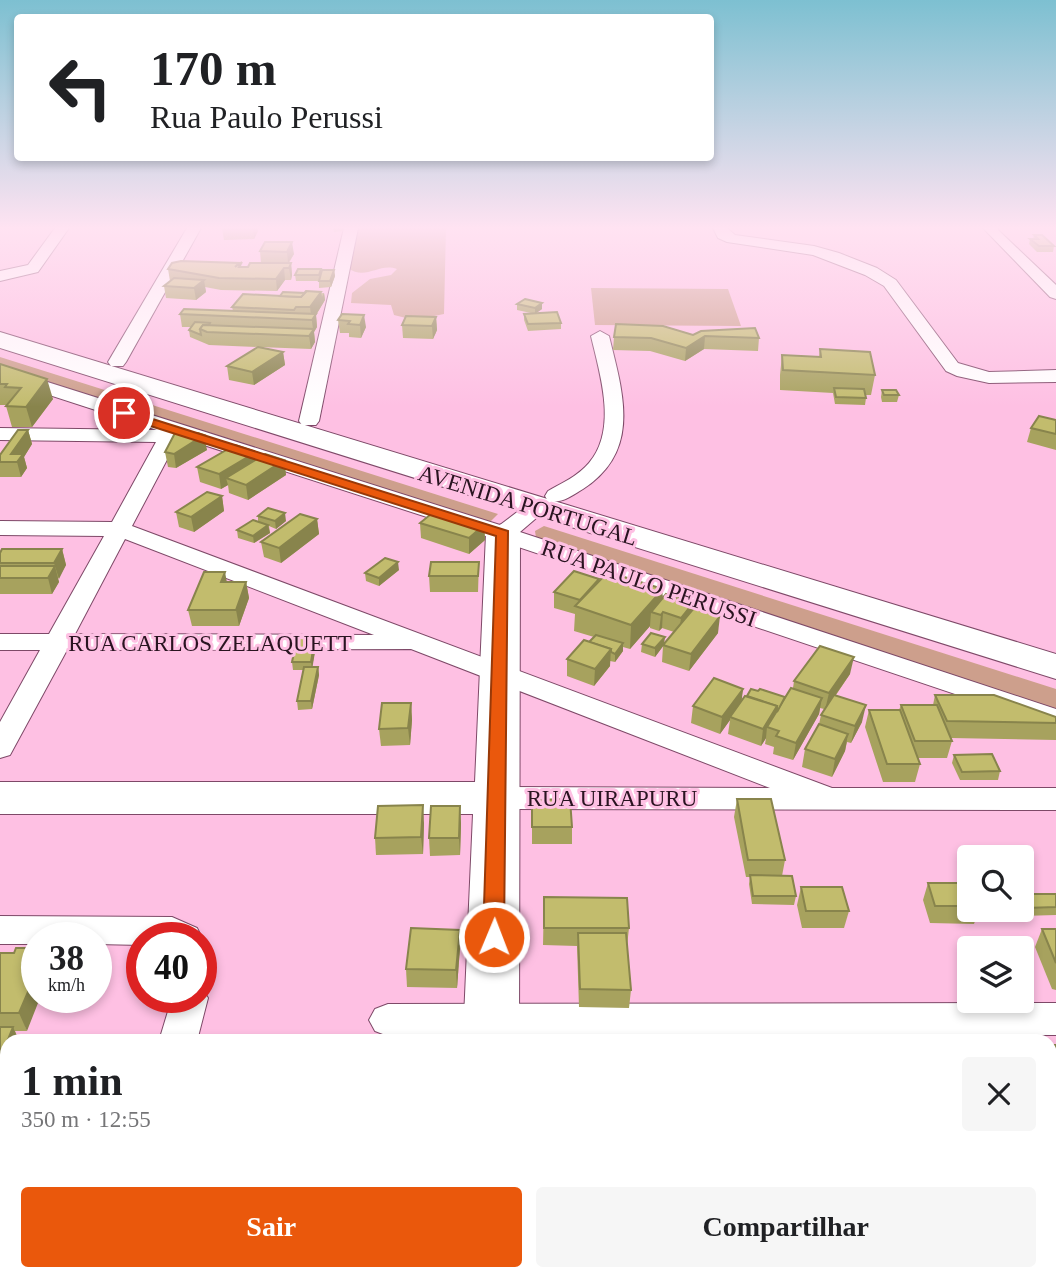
<!DOCTYPE html>
<html lang="pt">
<meta charset="utf-8">
<style>
body{margin:0;font-family:"Times New Roman",serif;background:#f6f6f6;color:#202124;height:100vh;display:flex;flex-direction:column;font-size:26px;white-space:nowrap}
*{box-sizing:border-box;margin:0}
p{font-size:23px;color:#757577}
.icon{flex:none;width:38px;height:38px;fill:none;stroke:currentColor;stroke-width:2;stroke-linecap:round;stroke-linejoin:round}
.map{position:relative;flex:1;overflow:hidden}
.side{position:absolute;left:0px;top:1034px;width:1057px;height:247px;display:flex;flex-direction:column;background:#fff;border-radius:21px 21px 0 0;box-shadow:0 4px 10px #0003}
.side>*{flex:none}
.guide{position:absolute;left:14px;top:14px;width:700px;height:147px;border-radius:7px;box-shadow:0 4px 10px #0003;background:#fff;color:#202124;overflow:hidden}
.buttons{position:absolute;left:957px;top:845px;display:grid;gap:14px}
.buttons a{display:grid;place-items:center;width:77px;height:77px;border-radius:7px;background:#fff;box-shadow:0 4px 10px #0003;font-size:35px}
.speed{position:absolute;left:21px;top:922px;display:flex;gap:14px;font-size:35px;font-weight:700;text-align:center}
.speed>*{display:grid;place-content:center;width:91px;height:91px;border-radius:50%;background:#fff;box-shadow:0 4px 10px #0003;line-height:1}
.speed small{font-size:18px;font-weight:400}
.speed .limit{border:10px solid #d22;background:#fff;color:#111}
.pin{position:absolute;display:grid;place-items:center;width:60px;height:60px;color:#fff;margin:-30px;border:4px solid #fff;border-radius:50%;box-shadow:0 2px 7px #0007}
.me{position:absolute;width:77px;margin:-38px;rotate:1deg;stroke-linejoin:round;filter:drop-shadow(0 0 5px #0008)}
.turn{display:flex;align-items:center;gap:24px;height:147px;padding:0 21px;font-size:32px}
.turn .icon{width:91px;height:91px;stroke-width:2.5}
.turn b{display:block;font-size:49px;line-height:60px}
.round{display:grid;place-items:center;flex:none;width:74px;height:74px;border-radius:7px;background:#f6f6f6}
.headline{display:flex;align-items:center;justify-content:space-between;height:119px;padding:0 21px}
h1{font-size:42px;font-weight:700;line-height:52px}
.button{display:flex;gap:14px;margin-top:auto;padding:14px 21px}
.button a{flex:1;height:80px;border-radius:7px;background:#ea580c;color:#fff;font-size:28px;font-weight:700;line-height:80px;text-align:center}
.button a+a{background:#f6f6f6;color:#202124}
.map>svg:first-child{display:block}
</style>
<div class="map">
<svg width="1056" height="1280" viewBox="0 0 1056 1280">
<rect width="100%" height="100%" fill="#fec0e3"/>
<g fill="#cd9f8c">
<path d="M357,228H446L444,314L414,320L394,315L391,305L351,303L352,293L370,279L391,275L397,269C379,262 366,281 348,268Z"/>
<polygon points="591,288 728,289 741,326 595,325"/>
<polygon points="0,357 498,514 488,524 0,368"/>
<polygon points="544,526 1056,689 1056,710 536,538 535,531"/>
</g>
<g fill="none" stroke-linecap="round" stroke-linejoin="round">
<g stroke="#7e4968" stroke-width="2">
<g id="street">
<polygon points="55,228 69,228 38,272 0,281 0,271 28,265"/>
<polygon points="187,228 201,228 126,362 123,366 111,366 108,362"/>
<polygon points="344,228 358,228 319,421 316,425 302,425 299,421"/>
<polygon points="713,228 727,228 735,235 814,246 839,253 877,268 896,280 958,363 989,372 1056,370 1056,382 989,383 957,376 946,371 884,286 865,275 813,255 727,242 718,238"/>
<polygon points="983,228 996,228 1056,285 1056,299 1050,297"/>
<path d="M600,331L609,336C623,393 642,451 583,489C571,496 562,504 548,501L545,496L548,491C562,483 578,476 589,463C618,429 600,375 591,336Z"/>
<path d="M0,367L500,525L529,503H545L548,508L520,532L1056,709V728L495,539L179,437L132,526L832,788H1056V810L497,809L486,806L482,798L486,790L497,787L770,788L411,649L67,650L10,755L0,758V722L40,650H0V634H49L104,536L0,535V521L112,522L156,442L0,440V428L157,430L0,379ZM125,539L374,635L75,634Z"/>
<polygon points="0,916 172,917 197,928 202,938 201,940 201,938 142,938 142,945 96,944 96,938 37,938 37,944 0,944"/>
<polygon points="201,987 208,998 197,1041 159,1041 172,998 201,998"/>
<polygon points="1056,1003 1056,1035 388,1036 375,1031 369,1020 375,1009 388,1004"/>
<polygon points="93,1274 137,1274 136,1280 92,1280"/>
</g>
</g>
<g stroke="#7e4968" stroke-width="2">
<g id="secondary">
<polygon points="0,332 1056,654 1056,679 0,348"/>
<polygon points="503,524 515,527 520,534 519,1041 463,1041 473,814 0,814 0,782 475,782 486,534 491,527"/>
<rect x="454" y="1274" width="66" height="6"/>
</g>
</g>
<use href="#street" fill="#fff" fill-rule="evenodd"/>
<use href="#secondary" fill="#fff" fill-rule="evenodd"/>
</g>
<g fill="#a7a25e">
<polygon points="222,228 258,228 258,231 254,239 224,240"/>
<polygon points="333,228 344,228 343,231 334,232"/>
<polygon points="1034,235 1054,246 1053,252 1037,252 1029,244 1030,239 1033,239"/>
<polygon points="265,242 294,254 289,263 291,263 292,275 291,280 285,280 277,291 221,290 205,287 206,292 196,300 166,298 164,286 170,281 168,269 239,264 243,267 248,267 261,263 260,251"/>
<polygon points="334,270 335,276 331,287 319,288 319,281 296,281 295,275"/>
<polygon points="324,293 325,300 316,315 317,327 314,332 315,342 311,349 259,347 283,352 285,365 254,385 229,380 227,366 258,347 209,345 190,337 189,330 191,327 182,327 180,314 233,311 232,307 280,296"/>
<polygon points="542,303 542,309 536,313 561,323 561,329 528,331 524,320 524,314 531,313 517,310 517,304"/>
<polygon points="342,314 366,327 361,338 349,337 349,333 340,333 338,320"/>
<polygon points="436,317 437,330 433,339 403,338 402,325"/>
<polygon points="693,335 759,338 758,351 704,349 685,361 650,351 613,350 614,337"/>
<polygon points="820,349 875,375 871,395 865,395 866,398 865,405 835,404 833,393 780,390 780,375 782,355 819,357"/>
<polygon points="0,364 53,399 32,427 12,427 6,406 7,405 0,405"/>
<polygon points="882,390 899,395 897,402 882,402 881,397"/>
<polygon points="1056,420 1056,450 1027,442 1031,428"/>
<polygon points="28,430 32,444 24,457 27,468 21,477 0,477 0,455"/>
<polygon points="190,437 207,450 176,468 168,467 165,452"/>
<polygon points="256,452 257,459 284,460 286,475 248,500 229,493 228,485 221,489 200,482 197,467"/>
<polygon points="222,496 224,511 194,532 179,527 176,512"/>
<polygon points="258,516 286,521 276,529 269,526 270,533 254,543 238,538 237,530 258,522"/>
<polygon points="317,519 319,534 281,563 264,557 261,542"/>
<polygon points="420,523 484,525 485,540 469,554 421,538"/>
<polygon points="62,549 66,565 58,579 59,582 52,594 0,594 0,553"/>
<polygon points="479,562 478,592 430,592 429,576"/>
<polygon points="399,570 379,586 366,581 365,573"/>
<polygon points="599,579 599,581 662,599 693,603 693,609 718,633 689,671 662,662 663,646 655,657 641,652 642,644 664,644 674,632 662,628 659,631 650,628 650,626 630,649 623,647 623,651 615,662 610,661 610,666 594,686 567,676 567,659 589,642 594,637 574,631 575,614 554,608 554,592"/>
<polygon points="227,582 246,582 249,598 239,626 192,626 188,610"/>
<polygon points="315,638 316,646 312,667 318,667 319,675 312,709 298,710 297,701 304,670 293,670 292,662"/>
<polygon points="850,674 836,695 862,722 851,743 847,742 845,751 832,777 802,767 805,749 819,724 821,715 824,709 820,708 819,714 793,760 773,754 774,747 765,744 766,738 761,746 728,734 730,720 720,734 691,723 693,706 743,689 741,701 747,696 758,691 785,697 793,688 794,681"/>
<polygon points="935,695 1056,717 1056,740 951,738 952,741 947,758 918,758 920,764 915,782 883,782 865,727 869,710 899,710 901,705 933,705"/>
<polygon points="411,703 412,720 410,745 381,746 379,729"/>
<polygon points="954,755 1000,771 998,780 960,780 952,763"/>
<polygon points="737,799 785,860 782,876 796,896 794,905 752,904 749,884 750,877 746,877 734,817"/>
<polygon points="532,800 572,827 572,844 532,844"/>
<polygon points="424,823 423,854 376,855 375,838"/>
<polygon points="461,823 460,855 430,856 429,838"/>
<polygon points="928,883 970,883 970,910 979,910 974,924 930,923 923,900"/>
<polygon points="801,887 849,911 844,928 802,928 797,905"/>
<polygon points="1022,894 1056,894 1056,915 1021,916 1018,910 1022,910"/>
<polygon points="544,897 629,928 627,946 631,990 629,1008 579,1007 577,946 543,945"/>
<polygon points="1042,929 1056,929 1056,990 1052,989 1035,947"/>
<polygon points="460,947 457,988 407,987 406,969"/>
<polygon points="0,953 27,1031 15,1031 19,1041 7,1041 7,1075 0,1075"/>
<polygon points="1050,1045 1056,1045 1056,1133 1050,1117"/>
<polygon points="1055,1218 1056,1218 1056,1280 999,1280 997,1274 1050,1274 1050,1227"/>
<polygon points="775,1274 829,1274 831,1280 776,1280"/>
<polygon points="945,1274 995,1274 997,1280 947,1280"/>
</g>
<g fill="#88844c">
<polygon points="253,228 258,228 258,231 254,239"/>
<polygon points="292,242 294,254 288,263 287,252"/>
<polygon points="291,263 292,275 291,280 289,268"/>
<polygon points="284,268 285,280 277,291 276,279"/>
<polygon points="334,270 335,276 331,287 330,281"/>
<polygon points="204,280 206,292 196,300 194,288"/>
<polygon points="321,292 322,297 324,293 325,300 316,315 317,327 314,332 315,342 311,349 309,336 313,329 310,307"/>
<polygon points="542,303 542,309 535,314 535,308"/>
<polygon points="364,315 366,327 361,338 360,325"/>
<polygon points="436,317 437,330 433,339 432,326"/>
<polygon points="705,336 704,349 685,361 686,348"/>
<polygon points="283,352 285,365 254,385 252,372"/>
<polygon points="47,379 53,399 32,427 26,407"/>
<polygon points="28,430 32,444 24,457 27,468 21,477 17,462 11,454"/>
<polygon points="204,435 207,450 176,468 174,454"/>
<polygon points="256,452 258,466 226,478 228,485 221,489 219,474"/>
<polygon points="284,460 286,475 248,500 246,485"/>
<polygon points="222,496 224,511 194,532 191,517"/>
<polygon points="285,513 286,521 276,529 275,521"/>
<polygon points="317,519 319,534 281,563 279,548"/>
<polygon points="268,525 270,533 254,543 253,536"/>
<polygon points="484,525 485,540 469,554 469,538"/>
<polygon points="62,549 66,565 59,579 54,563"/>
<polygon points="398,562 399,570 379,586 379,578"/>
<polygon points="55,566 59,582 52,594 48,578"/>
<polygon points="225,572 228,588 221,582"/>
<polygon points="246,582 249,598 239,626 236,610"/>
<polygon points="663,589 661,613 651,612 650,626 630,649 631,625"/>
<polygon points="693,603 692,619 679,634 681,618"/>
<polygon points="663,612 662,628 659,631 661,615"/>
<polygon points="720,616 718,633 689,671 691,654"/>
<polygon points="665,637 664,645 655,657 655,648"/>
<polygon points="315,638 316,646 312,670 311,662"/>
<polygon points="623,643 623,651 615,662 615,654"/>
<polygon points="611,649 610,666 594,686 595,669"/>
<polygon points="854,657 850,674 825,710 829,693"/>
<polygon points="318,667 319,675 312,709 311,701"/>
<polygon points="743,689 741,706 730,717 730,720 720,734 722,717"/>
<polygon points="822,698 819,714 793,760 796,743"/>
<polygon points="411,703 412,720 410,745 408,728"/>
<polygon points="866,705 862,722 851,743 855,726"/>
<polygon points="777,706 775,723 767,727 766,738 761,746 763,729"/>
<polygon points="848,734 845,751 832,777 835,759"/>
<polygon points="423,805 424,823 423,854 421,837"/>
<polygon points="460,806 461,823 460,855 459,838"/>
<polygon points="460,930 460,947 457,988 456,970"/>
<polygon points="37,971 37,998 40,998 27,1031 19,1013"/>
<polygon points="13,1027 19,1041 8,1041"/>
<polygon points="7,1043 7,1070 1,1057"/>
<polygon points="51,1274 53,1274 56,1280 49,1280"/>
<polygon points="372,1274 376,1274 375,1280 372,1280"/>
</g>
<g fill="#c2bc6d" stroke="#88844c" stroke-width="2">
<polygon points="1034,235 1042,235 1054,246 1039,246 1030,239 1038,239"/>
<polygon points="265,242 292,242 287,252 260,251"/>
<polygon points="181,261 239,263 235,267 242,262 239,267 248,267 250,263 291,263 289,268 284,268 276,279 219,278 168,269 172,263"/>
<polygon points="298,269 321,269 319,275 295,275"/>
<polygon points="322,270 334,270 330,281 319,281"/>
<polygon points="174,278 204,280 194,288 164,286"/>
<polygon points="306,291 321,292 310,307 296,307 294,310 232,307 243,294 301,297"/>
<polygon points="283,292 305,293 301,297 280,296"/>
<polygon points="525,299 542,303 535,308 517,304"/>
<polygon points="184,309 316,314 312,320 180,314"/>
<polygon points="557,312 561,323 528,324 524,314"/>
<polygon points="342,314 364,315 360,325 348,324 350,321 338,320"/>
<polygon points="406,316 436,317 432,326 402,325"/>
<polygon points="195,322 210,323 209,325 203,325 200,329 201,335 189,330"/>
<polygon points="616,324 663,326 693,335 701,331 755,328 759,338 705,336 686,348 651,338 614,337"/>
<polygon points="203,325 314,329 309,336 207,332 200,329"/>
<polygon points="258,347 283,352 252,372 227,366"/>
<polygon points="820,349 870,352 875,375 783,370 782,355 821,357"/>
<polygon points="0,364 47,379 26,407 6,406 21,388 5,387 7,384 0,384"/>
<polygon points="834,388 864,389 866,398 836,397"/>
<polygon points="882,390 896,390 899,395 884,395"/>
<polygon points="1039,416 1056,420 1056,434 1031,428"/>
<polygon points="18,430 28,430 11,454 23,454 17,462 0,462 0,455"/>
<polygon points="175,433 190,437 198,433 204,435 174,454 165,452"/>
<polygon points="235,445 256,452 219,474 197,467"/>
<polygon points="265,454 284,460 246,485 226,478"/>
<polygon points="207,492 222,496 191,517 176,512"/>
<polygon points="268,508 285,513 275,521 258,516"/>
<polygon points="436,510 484,525 469,538 420,523"/>
<polygon points="300,514 317,519 279,548 261,542"/>
<polygon points="253,520 268,525 253,536 237,530"/>
<polygon points="2,549 62,549 54,563 0,563 0,553"/>
<polygon points="385,558 398,562 379,578 365,573"/>
<polygon points="431,562 479,562 478,576 429,576"/>
<polygon points="0,566 55,566 48,578 0,578"/>
<polygon points="574,571 599,579 580,600 554,592"/>
<polygon points="204,572 225,572 221,582 246,582 236,610 188,610"/>
<polygon points="608,572 663,589 631,625 575,606"/>
<polygon points="666,594 693,603 681,618 663,612 661,615 651,612"/>
<polygon points="694,608 720,616 691,654 663,645"/>
<polygon points="651,633 665,637 655,648 642,644"/>
<polygon points="596,635 623,643 615,654 611,652 611,649 589,642"/>
<polygon points="297,638 315,638 311,662 292,662"/>
<polygon points="584,640 611,649 595,669 567,659"/>
<polygon points="820,646 854,657 829,693 794,681"/>
<polygon points="304,667 318,667 311,701 297,701"/>
<polygon points="714,678 743,689 722,717 693,706"/>
<polygon points="791,688 822,698 796,743 776,736 779,731 767,727"/>
<polygon points="751,689 758,691 760,689 785,697 777,712 777,706 747,696"/>
<polygon points="834,695 866,705 855,726 821,715"/>
<polygon points="935,695 994,695 1056,717 1056,723 947,721"/>
<polygon points="745,696 777,706 763,729 730,717"/>
<polygon points="382,703 411,703 408,728 379,729"/>
<polygon points="901,705 937,705 952,741 915,741"/>
<polygon points="869,710 900,710 920,764 887,764"/>
<polygon points="819,724 848,734 835,759 805,749"/>
<polygon points="992,754 1000,771 962,772 954,755"/>
<polygon points="570,799 572,827 532,827 532,800"/>
<polygon points="737,799 771,799 785,860 748,860"/>
<polygon points="423,805 421,837 375,838 378,806"/>
<polygon points="431,806 460,806 459,838 429,838"/>
<polygon points="750,875 792,876 796,896 753,896"/>
<polygon points="928,883 970,883 970,906 935,906"/>
<polygon points="801,887 842,887 849,911 806,911"/>
<polygon points="1022,894 1056,894 1056,907 1025,908 1022,902"/>
<polygon points="544,897 627,898 629,928 544,928"/>
<polygon points="411,928 460,930 456,970 406,969"/>
<polygon points="1042,929 1056,929 1056,963"/>
<polygon points="578,933 626,933 631,990 580,989"/>
<polygon points="16,948 37,948 37,971 19,1013 0,1013 0,953 14,953"/>
<polygon points="0,1027 13,1027 1,1057 0,1057"/>
<polygon points="794,1036 830,1037 831,1041 795,1041"/>
<rect x="1050" y="1045" width="6" height="29"/>
<polygon points="1050,1074 1056,1074 1056,1094 1050,1078"/>
<polygon points="1050,1247 1056,1263 1056,1280 1013,1280 1011,1274 1050,1274"/>
<polygon points="0,1271 7,1271 7,1274 51,1274 49,1280 0,1280"/>
<polygon points="328,1274 372,1274 372,1280 327,1280"/>
<polygon points="526,1274 579,1274 580,1280 526,1280"/>
<rect x="613" y="1274" width="64" height="6"/>
<polygon points="782,1274 829,1274 831,1280 782,1280"/>
<polygon points="957,1274 995,1274 997,1280 959,1280"/>
</g>
<linearGradient id="sky" x2="0" y2="1"><stop stop-color="#7dc0d1"/><stop offset="0.56" stop-color="#ffe3f2"/><stop offset="1" stop-color="#ffe3f2" stop-opacity="0"/></linearGradient>
<rect width="1056" height="407" fill="url(#sky)"/>
<polygon fill="#ea580c" stroke="#983908" stroke-width="2" points="124,410 508,531 504,937 501,943 494,945 486,943 483,937 496,536 119,416 118,413"/>
<g text-anchor="middle" stroke-width="6" stroke-linejoin="round" paint-order="stroke">
<g font-size="23" fill="#2a1421" stroke="#fec0e3">
<text transform="translate(528 505) rotate(17)" y="8">AVENIDA PORTUGAL</text>
<text transform="translate(649 583) rotate(19)" y="8">RUA PAULO PERUSSI</text>
<text x="210" y="651">RUA CARLOS ZELAQUETT</text>
<text x="612" y="806">RUA UIRAPURU</text>
</g>
</g>
</svg>
<div class="buttons">
<a><svg class="icon" aria-label="search" viewBox="0 0 24 24"><circle cx="10" cy="10" r="6"/><path d="M15 15l6 6"/></svg></a>
<a><svg class="icon" aria-label="layers" viewBox="0 0 24 24"><path d="M12 4l9 5-9 5-9-5zM3 14l9 5 9-5"/></svg></a>
</div>
<div class="speed"><div>38<small>km/h</small></div><div class="limit">40</div></div>
<div class="pin" style="left:124px;top:413px;background:#d93025"><svg class="icon" aria-label="arrive" viewBox="0 0 24 24"><path d="M6 21V4h12l-3 4 3 4H6"/></svg></div>
<svg class="me" style="left:494px;top:937px" viewBox="-20 -20 40 40"><circle r="17" fill="#ea580c" stroke="#fff" stroke-width="3"/><path d="M0-11L8 9 0 5-8 9z" fill="#fff"/></svg>
<div class="guide">
<div class="turn"><svg class="icon" aria-label="left" viewBox="0 0 24 24"><path d="M17 20v-9H6M10 6l-5 5 5 5"/></svg><div><b>170 m</b>Rua Paulo Perussi</div></div>
</div>
<section class="side">
<div class="headline"><div><h1>1 min</h1><p>350 m · 12:55</p></div><a class="round"><svg class="icon" aria-label="close" viewBox="0 0 24 24"><path d="M6 6l12 12M18 6L6 18"/></svg></a></div>
<div class="button"><a>Sair</a><a>Compartilhar</a></div>
</section>
</div>
